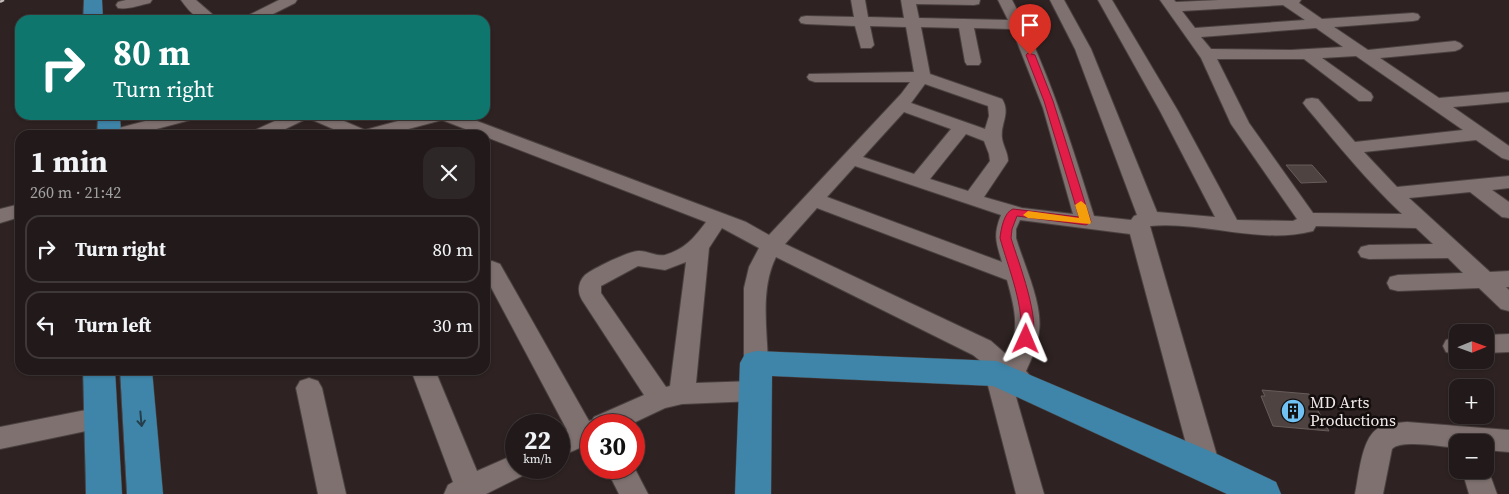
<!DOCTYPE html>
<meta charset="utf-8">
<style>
body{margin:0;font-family:"Source Serif 4",serif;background:#2e2727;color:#f1f3f6;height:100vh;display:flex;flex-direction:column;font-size:19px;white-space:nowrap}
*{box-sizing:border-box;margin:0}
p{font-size:16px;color:#a2a1a2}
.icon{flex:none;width:28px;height:28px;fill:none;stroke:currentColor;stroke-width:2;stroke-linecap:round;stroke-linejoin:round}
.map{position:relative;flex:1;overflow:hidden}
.sheet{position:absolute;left:15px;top:130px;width:475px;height:245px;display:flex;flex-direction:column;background:#221a1a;border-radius:15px;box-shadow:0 1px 4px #0004,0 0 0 1px #3f3839}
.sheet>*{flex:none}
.hud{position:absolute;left:15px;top:15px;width:475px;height:105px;border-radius:15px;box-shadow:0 1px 4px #0004,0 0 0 1px #3f3839;background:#0f766e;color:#fff;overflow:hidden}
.needle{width:32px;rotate:89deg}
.controls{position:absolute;left:1449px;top:324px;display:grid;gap:10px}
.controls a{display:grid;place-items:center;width:45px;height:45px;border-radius:10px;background:#221a1a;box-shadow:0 1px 4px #0004,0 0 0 1px #3f3839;font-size:25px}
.speed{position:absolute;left:505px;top:414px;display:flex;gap:10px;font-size:25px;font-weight:700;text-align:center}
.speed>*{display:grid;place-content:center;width:65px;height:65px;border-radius:50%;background:#221a1a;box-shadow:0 1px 4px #0004,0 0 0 1px #3f3839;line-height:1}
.speed small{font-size:12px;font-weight:400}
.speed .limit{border:8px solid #d22;background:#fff;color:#111}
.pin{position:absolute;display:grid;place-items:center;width:42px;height:42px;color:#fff;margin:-51px -21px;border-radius:50% 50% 50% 0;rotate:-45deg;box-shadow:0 0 5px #0007}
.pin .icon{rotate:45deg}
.me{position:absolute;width:55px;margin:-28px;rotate:1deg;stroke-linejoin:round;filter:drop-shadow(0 0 4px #0008)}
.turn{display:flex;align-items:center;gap:18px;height:105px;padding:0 15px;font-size:22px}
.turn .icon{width:65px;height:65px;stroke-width:2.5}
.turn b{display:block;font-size:35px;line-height:42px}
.round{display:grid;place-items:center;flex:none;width:52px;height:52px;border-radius:15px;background:#2e2727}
.overview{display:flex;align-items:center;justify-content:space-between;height:85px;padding:0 15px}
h1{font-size:30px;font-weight:700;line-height:38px}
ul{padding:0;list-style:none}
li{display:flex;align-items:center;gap:15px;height:68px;margin:0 10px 8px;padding:0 5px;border:2px solid #3f3839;border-radius:15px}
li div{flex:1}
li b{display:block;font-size:19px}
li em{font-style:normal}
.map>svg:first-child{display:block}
</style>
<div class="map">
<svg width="1509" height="494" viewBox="0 0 1509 494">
<rect width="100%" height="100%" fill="#2e2322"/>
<g fill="#4f4341" stroke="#695d5b">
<polygon points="1286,165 1312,165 1327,182 1301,183"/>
<polygon points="1262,390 1309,394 1329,431 1273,426 1261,396 1265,396"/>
</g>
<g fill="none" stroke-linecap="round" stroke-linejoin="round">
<g stroke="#4b4140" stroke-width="2">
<g id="minor">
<path d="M126,0H152L150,3C140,5 128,10 118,8L116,5L118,2Z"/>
<path d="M181,0H196L219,20C198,20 194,18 181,0Z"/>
<polygon points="279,0 297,0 295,3 261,20 243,20 245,17"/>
<path d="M851,0H865L868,17L904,18L901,0H980L979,4L974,5L916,4L919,18L1008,20L998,0H1012C1048,68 1071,142 1094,216L1131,220L1134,216L1137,215L1075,49L1050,0H1064L1091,49L1157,212L1215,217L1160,111L1098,0H1112L1178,111L1237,220L1293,221L1297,219L1231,124L1201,58L1160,0H1174L1176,2L1219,0H1301L1299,3L1322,19L1413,13L1418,14L1420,17L1418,20L1413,21L1334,27L1368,50L1455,41L1460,43L1463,46L1460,49L1455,51L1380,58L1439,98L1509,92V102L1453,107L1509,146V160L1502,158L1476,140L1364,152L1397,187L1509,176V188L1492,190L1509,202V218L1502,217L1470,192L1409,198L1490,272L1509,271V287H1506L1509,290V311L1501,309L1479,288L1398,291L1390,289L1387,283L1390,277L1398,275L1463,273L1448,258L1369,259L1361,257L1358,252L1361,247L1369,245L1433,244L1416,228L1316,226L1313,231C1259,245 1204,221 1150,226L1220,466L1216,474L1206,478L1196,474L1192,466L1130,234L1020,220L1016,229V238C1024,265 1043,304 1039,331C1038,345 1032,358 1026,371L1036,383L1032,390L1023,393L1014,390L1044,494H1016L985,374L988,367L973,355L776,257C760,289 767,329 768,363L765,370L756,373L747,370L744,363V288L749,267L759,248L722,228L709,248L696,383L755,381L764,384L768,391L764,398L755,401L682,404L665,408L629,425H591V443L559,457V434L567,430L485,276V263L492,261L500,264L589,421L592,420L594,417L644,395L582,300C577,292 578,282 585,275C594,268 627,252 638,251C647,250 656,257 665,255C685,249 694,238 706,222L442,120L386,135H347L308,118L273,135H250L253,131L288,115H330L365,130L420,115H461L746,222L769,235L901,94L910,82H815L809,80L807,77L809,74L914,72L906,27L870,26L874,45L871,48H861L855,26L806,24L801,23L799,20L801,17L806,16L854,17ZM1283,5L1305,20L1195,28L1182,11ZM921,27L959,28L965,62L967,65H979L981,62L974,28L1012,29L1043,108L1073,214L1022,208L984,197L1008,161C1008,152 1003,146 1002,138C1000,124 1011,113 1002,99L930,74ZM1316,28L1343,47L1291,50L1211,49L1201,37ZM1356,56L1463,130L1355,142L1318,99L1312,98L1306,99L1303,103L1306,107C1337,144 1367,181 1402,214L1313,213L1249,123L1217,59H1304L1359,101H1371L1373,97L1371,93L1322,58ZM925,84L988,106L989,116L985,129L911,103ZM904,112L951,129L914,174L863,157ZM966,134L984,141L989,154L990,161L968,191L930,179ZM855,166L1001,215C993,235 996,242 1002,262L827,197ZM817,208L1007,280C1015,309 1020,328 1008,356L991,341L785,244ZM686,262L670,386L666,387L601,293V286L638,266L665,270Z"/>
<polygon points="168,115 197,115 194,119 134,135 118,135 116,132 119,128"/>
<polygon points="20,204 20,217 0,223 0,209"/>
<polygon points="1509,334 1509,352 1485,353 1485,335"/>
<polygon points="1455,337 1458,337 1458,355 1446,352 1443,346 1446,340"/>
<polygon points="411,370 435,370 477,471 516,454 516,468 529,468 526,474 486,494 444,494 448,485 453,482"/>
<polygon points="309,378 318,381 322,388 346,494 318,494 296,388 300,381"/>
<polygon points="101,407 110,410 114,418 110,426 0,449 0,427"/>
<path d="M1407,422L1509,430V452L1485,450V442H1458V448C1443,447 1401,439 1392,449L1383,494H1355C1359,476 1361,440 1377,429C1385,423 1398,423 1407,422Z"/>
<polygon points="1485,461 1497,494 1469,494 1462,470 1485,470"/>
<polygon points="634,467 648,494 619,494 606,468"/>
</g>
</g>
<g stroke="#4b4140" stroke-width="1">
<g id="major">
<polygon points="84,0 102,0 103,20 83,20"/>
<polygon points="98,115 120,115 121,135 97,135"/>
<polygon points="756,351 997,361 1219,455 1276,482 1281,494 1227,494 993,386 772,376 771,494 735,494 740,363 745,354"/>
<polygon points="83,370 115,370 122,494 86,494"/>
<polygon points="120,370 152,370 163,494 127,494"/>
</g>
</g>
<use href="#minor" fill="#7e716f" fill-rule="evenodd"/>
<use href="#major" fill="#3e85a9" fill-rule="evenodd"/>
<polyline stroke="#c2bab8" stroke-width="2.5" stroke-dasharray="4.5 4.5" stroke-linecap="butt" points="0,2 4,0"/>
</g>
<defs><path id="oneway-shaft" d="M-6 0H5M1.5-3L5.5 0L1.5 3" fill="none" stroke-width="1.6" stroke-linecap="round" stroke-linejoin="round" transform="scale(1.25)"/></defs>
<use stroke="#243e4b" href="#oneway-shaft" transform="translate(141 419) rotate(85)"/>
<path fill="#e11d48" stroke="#92132f" d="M1028,53L1035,55L1053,101L1091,222L1086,225L1017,216L1012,229L1011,238C1018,261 1042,322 1031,342H1021L1020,339C1026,310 1008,267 1000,238C1001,229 1004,212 1013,209L1079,217L1044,101L1026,55Z"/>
<polygon fill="#f59e0b" points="1081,201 1086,205 1091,222 1090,224 1028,218 1023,215 1028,211 1079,218 1075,205"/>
<defs>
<g id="building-disc" transform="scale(1.25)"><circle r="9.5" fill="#70c1f4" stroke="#130e0d"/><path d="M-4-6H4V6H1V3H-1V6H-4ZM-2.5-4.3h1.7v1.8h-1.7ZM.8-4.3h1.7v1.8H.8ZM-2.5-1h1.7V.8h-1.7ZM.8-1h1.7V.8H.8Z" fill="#111"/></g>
</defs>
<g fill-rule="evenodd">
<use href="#building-disc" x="1293" y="411"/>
</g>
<g text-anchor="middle" stroke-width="5" stroke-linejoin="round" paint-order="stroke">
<g font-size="16" fill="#f1eae8" stroke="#130e0d" text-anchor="start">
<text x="1310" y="408">MD Arts<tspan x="1310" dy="18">Productions</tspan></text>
</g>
</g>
</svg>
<div class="controls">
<a><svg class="needle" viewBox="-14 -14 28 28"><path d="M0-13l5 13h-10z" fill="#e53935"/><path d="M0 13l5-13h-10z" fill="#a2a1a2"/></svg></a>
<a>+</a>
<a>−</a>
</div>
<div class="speed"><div>22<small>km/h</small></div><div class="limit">30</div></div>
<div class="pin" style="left:1030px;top:55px;background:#d93025"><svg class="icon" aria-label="arrive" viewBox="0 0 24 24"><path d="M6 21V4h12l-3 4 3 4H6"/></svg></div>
<svg class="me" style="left:1026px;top:339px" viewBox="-20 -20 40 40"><path d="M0-17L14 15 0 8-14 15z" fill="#e11d48" stroke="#fff" stroke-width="4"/></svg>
<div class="hud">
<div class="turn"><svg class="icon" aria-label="right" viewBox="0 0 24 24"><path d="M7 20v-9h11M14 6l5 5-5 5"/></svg><div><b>80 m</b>Turn right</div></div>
</div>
<section class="sheet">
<div class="overview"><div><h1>1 min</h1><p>260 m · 21:42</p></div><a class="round"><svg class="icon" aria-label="close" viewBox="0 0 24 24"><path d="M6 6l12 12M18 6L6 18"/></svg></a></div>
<ul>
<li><svg class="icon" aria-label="right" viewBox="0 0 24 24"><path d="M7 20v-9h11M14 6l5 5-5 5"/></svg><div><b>Turn right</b></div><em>80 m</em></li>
<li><svg class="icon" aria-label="left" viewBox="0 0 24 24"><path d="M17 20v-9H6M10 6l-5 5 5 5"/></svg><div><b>Turn left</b></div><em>30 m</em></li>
</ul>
</section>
</div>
